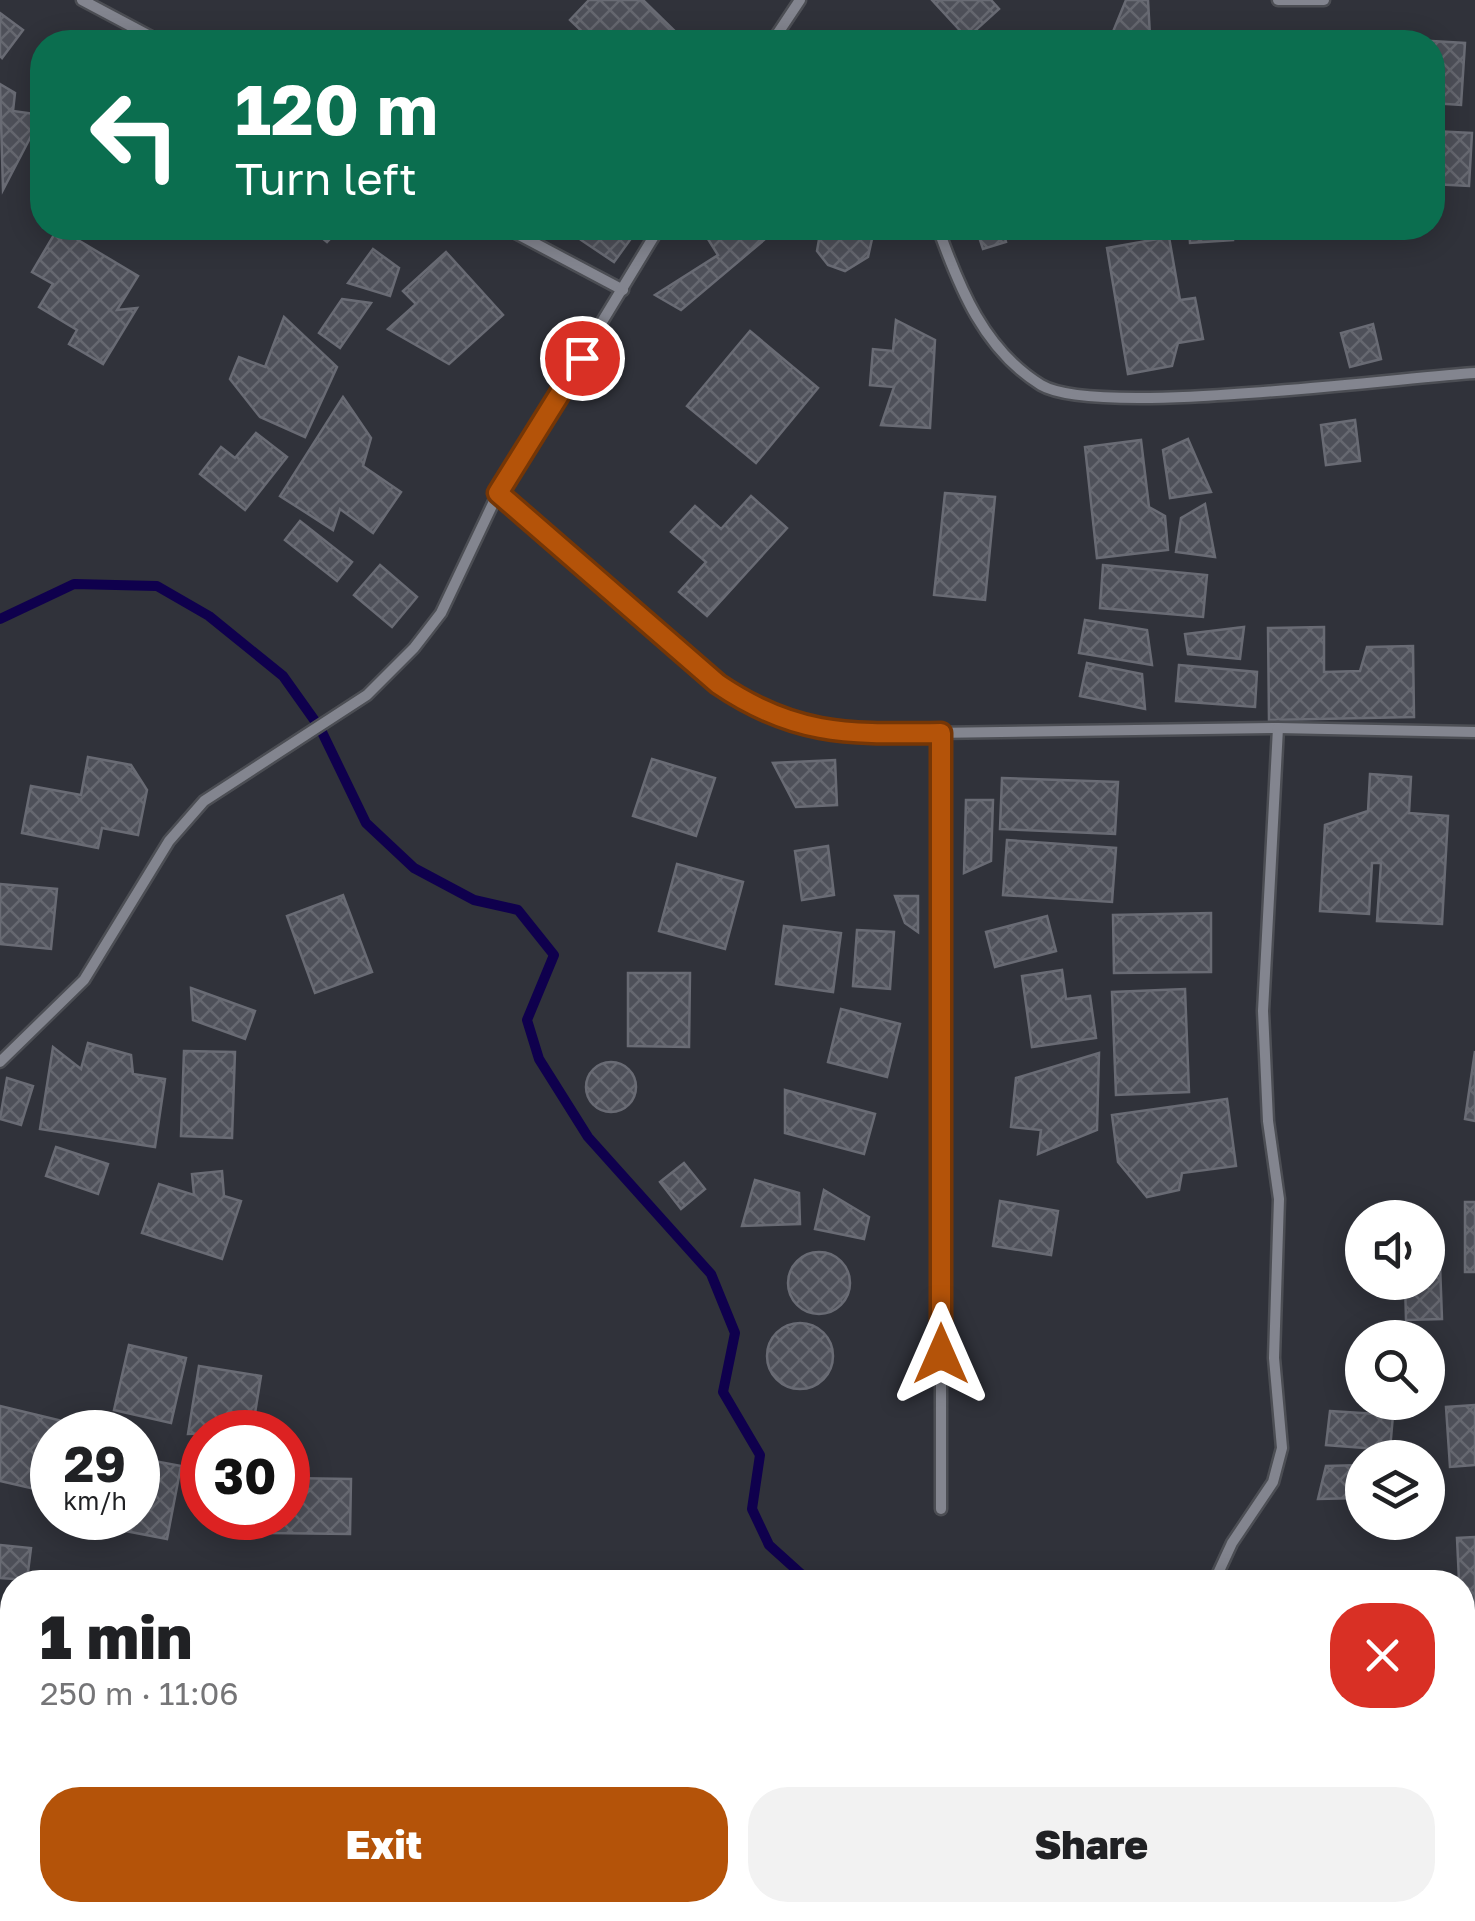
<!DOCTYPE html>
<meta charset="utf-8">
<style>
body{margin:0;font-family:"Golos Text",sans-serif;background:#f2f2f2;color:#202124;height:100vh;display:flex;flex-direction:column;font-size:38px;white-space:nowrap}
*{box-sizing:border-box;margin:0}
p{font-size:32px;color:#757577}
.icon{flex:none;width:55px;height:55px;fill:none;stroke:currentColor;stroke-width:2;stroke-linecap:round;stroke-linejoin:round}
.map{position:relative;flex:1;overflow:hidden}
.details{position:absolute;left:0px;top:1570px;width:1475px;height:352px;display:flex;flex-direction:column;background:#fff;border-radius:40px 40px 0 0;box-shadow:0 5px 25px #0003}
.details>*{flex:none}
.guide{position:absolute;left:30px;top:30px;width:1415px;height:210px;border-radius:40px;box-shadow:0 5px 25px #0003;background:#0b6e4f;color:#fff;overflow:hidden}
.controls{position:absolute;left:1345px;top:1200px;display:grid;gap:20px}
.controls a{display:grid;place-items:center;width:100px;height:100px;border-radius:50%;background:#fff;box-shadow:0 5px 25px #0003;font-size:50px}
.speed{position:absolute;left:30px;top:1410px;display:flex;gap:20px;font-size:50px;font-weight:700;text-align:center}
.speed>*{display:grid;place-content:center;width:130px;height:130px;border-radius:50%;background:#fff;box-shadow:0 5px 25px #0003;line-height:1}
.speed small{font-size:25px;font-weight:400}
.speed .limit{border:15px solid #d22;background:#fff;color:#111}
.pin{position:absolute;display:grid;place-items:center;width:85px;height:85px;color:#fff;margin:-42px;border:5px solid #fff;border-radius:50%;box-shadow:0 2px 10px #0007}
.me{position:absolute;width:110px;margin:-55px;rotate:0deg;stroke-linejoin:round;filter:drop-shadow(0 0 8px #0008)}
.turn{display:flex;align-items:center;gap:35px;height:210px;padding:0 40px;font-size:45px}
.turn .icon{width:130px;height:130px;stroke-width:2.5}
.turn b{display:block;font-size:70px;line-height:85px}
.round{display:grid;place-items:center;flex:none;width:105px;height:105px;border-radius:40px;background:#f2f2f2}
.overview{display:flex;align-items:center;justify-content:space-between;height:170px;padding:0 40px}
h1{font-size:60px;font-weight:800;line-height:75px}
.primary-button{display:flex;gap:20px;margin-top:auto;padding:20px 40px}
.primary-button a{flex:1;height:115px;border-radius:40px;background:#b45309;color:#fff;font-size:40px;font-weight:800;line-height:115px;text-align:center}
.primary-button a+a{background:#f2f2f2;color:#202124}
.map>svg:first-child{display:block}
</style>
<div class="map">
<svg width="1475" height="1921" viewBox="0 0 1475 1921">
<defs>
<pattern id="building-cross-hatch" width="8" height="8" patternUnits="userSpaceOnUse" patternTransform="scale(2.5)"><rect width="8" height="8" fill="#4e5059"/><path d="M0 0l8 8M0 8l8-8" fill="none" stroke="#666870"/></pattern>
</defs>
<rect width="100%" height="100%" fill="#30323a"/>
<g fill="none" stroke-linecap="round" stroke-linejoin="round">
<g stroke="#0f004d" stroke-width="10">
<polyline points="0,619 74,584 157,586 209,616 283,676 320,728 366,823 414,868 474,900 518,910 554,955 527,1020 539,1059 588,1137 711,1274 735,1333 723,1392 760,1455 752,1509 769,1545 810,1582"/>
<polyline points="1273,1910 1277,1921"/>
</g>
</g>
<g fill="url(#building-cross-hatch)" stroke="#696b74" stroke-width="2.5">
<polygon points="589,0 643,0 683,39 593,42 570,20"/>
<polygon points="932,0 991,0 999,9 967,38"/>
<polygon points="1126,0 1148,0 1150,36 1110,39"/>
<polygon points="0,13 23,30 2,58 0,56"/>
<polygon points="1362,37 1465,43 1461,105 1432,103 1432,42 1362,42"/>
<polygon points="0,84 15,93 13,111 42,115 3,190"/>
<polygon points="1432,131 1472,133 1469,186 1432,184"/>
<polygon points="58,228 138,276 117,310 137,308 103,364 69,344 77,330 39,307 53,284 32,272"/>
<polygon points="310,228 340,228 327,242"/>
<polygon points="589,228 626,228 635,233 614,262 581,240"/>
<polygon points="709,228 759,228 764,240 681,310 655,295 718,255 703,231"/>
<polygon points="821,228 867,228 872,239 868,257 845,271 828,265 817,251"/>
<polygon points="976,228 1002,228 1006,242 983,249"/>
<polygon points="1189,228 1232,228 1233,240 1190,243"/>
<polygon points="1169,237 1180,300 1195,298 1203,339 1178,343 1172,366 1128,374 1107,248"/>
<polygon points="373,249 399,268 390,296 348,283"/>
<polygon points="446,252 503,315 449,364 388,329 416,304 403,291"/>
<polygon points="342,299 371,303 340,348 319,333"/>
<polygon points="284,317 337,367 305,437 260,417 230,379 239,357 265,367"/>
<polygon points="896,320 935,340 930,428 881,425 894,387 870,385 873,349 893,351"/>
<polygon points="1373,324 1381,359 1350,367 1341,333"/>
<polygon points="750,331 818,388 756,463 687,406"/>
<polygon points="343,397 371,438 363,466 401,492 373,533 340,509 333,530 280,496"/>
<polygon points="1355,420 1360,461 1326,465 1321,425"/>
<polygon points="256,433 287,457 245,510 200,474 221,447 235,458"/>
<polygon points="1188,439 1211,492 1170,498 1163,450"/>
<polygon points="1141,440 1149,507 1165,516 1168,550 1097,558 1085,447"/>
<polygon points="945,493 995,497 985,600 934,595"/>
<polygon points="751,496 787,528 707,616 679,592 706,562 671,532 695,506 721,529"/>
<polygon points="1205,504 1215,557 1176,552 1181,518"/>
<polygon points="300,521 352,562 337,581 285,540"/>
<polygon points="380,565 417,597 392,627 354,595"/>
<polygon points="1103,565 1207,575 1203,617 1100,608"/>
<polygon points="1085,620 1147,630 1152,665 1079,653"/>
<polygon points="1244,627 1240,659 1188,654 1185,634"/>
<polygon points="1324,627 1324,672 1360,671 1367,647 1413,646 1414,717 1269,720 1268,628"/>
<polygon points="1087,663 1142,674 1145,709 1080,696"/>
<polygon points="1179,665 1257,672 1255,707 1176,701"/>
<polygon points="88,757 131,765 147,790 138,835 102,828 98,848 22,833 31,786 81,795"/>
<polygon points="652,759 715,778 696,836 633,816"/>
<polygon points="835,760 837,805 796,807 773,763"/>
<polygon points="1370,774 1411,777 1409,813 1448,816 1442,924 1377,921 1381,863 1372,863 1369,914 1320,911 1325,825 1368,811"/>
<polygon points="1002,778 1118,782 1115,834 1000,829"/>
<polygon points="966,800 993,800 991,861 964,873"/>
<polygon points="1007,840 1116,848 1112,902 1003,895"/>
<polygon points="828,846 834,895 802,900 795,851"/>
<polygon points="677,864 743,882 725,949 659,931"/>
<polygon points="0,884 57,889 51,949 0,944"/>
<polygon points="343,895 372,972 315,993 287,916"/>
<polygon points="895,896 918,896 918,932 905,923"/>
<polygon points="1211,913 1211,972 1114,973 1113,915"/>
<polygon points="1047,916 1056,951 995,967 986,932"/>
<polygon points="784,926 841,933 833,992 776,984"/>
<polygon points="857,930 894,932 890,989 853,986"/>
<polygon points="1062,970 1066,999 1090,996 1096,1038 1032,1047 1022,976"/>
<polygon points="628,973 690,973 689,1047 628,1046"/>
<polygon points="191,988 255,1011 245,1039 193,1020"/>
<polygon points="1185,989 1189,1092 1116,1095 1112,992"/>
<polygon points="841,1009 900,1024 887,1077 828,1062"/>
<polygon points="88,1043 131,1055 133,1074 165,1079 155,1147 40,1129 53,1047 81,1069"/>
<polygon points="184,1051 235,1052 232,1138 181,1136"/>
<polygon points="1475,1051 1475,1121 1465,1119"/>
<polygon points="1099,1053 1097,1130 1038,1154 1041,1130 1011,1127 1016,1078"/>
<circle cx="611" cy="1087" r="25"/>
<polygon points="7,1078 33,1086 21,1125 0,1119"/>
<polygon points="785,1090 875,1114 864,1154 785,1133"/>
<polygon points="1227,1099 1236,1166 1182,1173 1179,1190 1147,1197 1118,1162 1112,1115"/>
<polygon points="56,1147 108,1164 98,1194 46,1176"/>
<polygon points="684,1163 705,1189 681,1209 660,1182"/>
<polygon points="222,1171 224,1196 241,1201 222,1259 142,1233 159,1184 194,1195 192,1174"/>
<polygon points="755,1180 799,1193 800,1224 742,1226"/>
<polygon points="824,1190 869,1217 864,1239 815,1229"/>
<polygon points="1000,1201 1058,1211 1051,1255 993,1246"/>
<rect x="1465" y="1202" width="10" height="70"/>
<polygon points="1428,1237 1439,1237 1442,1319 1406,1320 1405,1282 1428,1282"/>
<circle cx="819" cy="1283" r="31"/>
<circle cx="800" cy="1356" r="33"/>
<polygon points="129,1345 186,1358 171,1423 114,1410"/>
<polygon points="199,1366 261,1376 252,1432 188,1434"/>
<polygon points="1475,1405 1475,1465 1450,1467 1446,1407"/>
<polygon points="0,1406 87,1427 86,1432 52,1432 52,1493 0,1481"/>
<polygon points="1330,1411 1393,1415 1390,1450 1326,1445"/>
<polygon points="138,1458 181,1466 167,1539 89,1524 91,1518 138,1518"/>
<polygon points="1362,1465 1362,1498 1318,1499 1326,1466"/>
<polygon points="288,1478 351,1479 350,1534 268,1533 268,1518 288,1518"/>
<polygon points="1475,1537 1475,1667 1463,1667 1457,1538"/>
<polygon points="0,1545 31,1548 27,1580 0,1578"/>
<polygon points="34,1910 134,1910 130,1921 35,1921"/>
</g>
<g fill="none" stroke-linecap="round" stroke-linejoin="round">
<g stroke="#4c4e54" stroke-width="15">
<g id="minor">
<polyline points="82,0 161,42"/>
<polyline points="1278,0 1324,0"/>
<polyline points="772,42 800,0"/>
<polyline points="506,228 623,290"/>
<path d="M938,228C959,287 984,350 1041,385C1096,418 1395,378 1475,373"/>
<path d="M498,493L718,683C769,719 804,728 865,734L1278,728L1475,732"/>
<polyline points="0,1062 84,980 169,841 204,801 367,695 414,648 441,613 498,493 659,228"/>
<polyline points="941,1509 941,733"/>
<polyline points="1214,1582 1232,1543 1273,1482 1282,1448 1274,1358 1279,1199 1268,1121 1263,1011 1278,728"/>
<polyline points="0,1613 12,1620"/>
<polyline points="0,1787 12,1748"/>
</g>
</g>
<use href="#minor" stroke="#83858f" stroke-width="10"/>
</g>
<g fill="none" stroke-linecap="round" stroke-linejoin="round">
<g stroke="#753606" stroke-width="25">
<path id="route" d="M582,358L498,493L718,684C796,737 850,734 941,733V1354"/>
</g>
<use href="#route" stroke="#b45309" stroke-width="18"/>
</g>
</svg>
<div class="controls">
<a><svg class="icon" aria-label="sound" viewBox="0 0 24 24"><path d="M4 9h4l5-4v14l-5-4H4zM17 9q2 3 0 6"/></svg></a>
<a><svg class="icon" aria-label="search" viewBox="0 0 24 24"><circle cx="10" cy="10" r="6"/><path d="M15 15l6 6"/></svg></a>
<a><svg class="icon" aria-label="layers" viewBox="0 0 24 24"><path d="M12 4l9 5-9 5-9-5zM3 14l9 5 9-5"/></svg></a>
</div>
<div class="speed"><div>29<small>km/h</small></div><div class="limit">30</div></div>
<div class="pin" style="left:582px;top:358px;background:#d93025"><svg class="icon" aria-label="arrive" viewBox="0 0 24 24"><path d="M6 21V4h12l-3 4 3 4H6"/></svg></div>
<svg class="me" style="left:941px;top:1354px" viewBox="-20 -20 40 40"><path d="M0-17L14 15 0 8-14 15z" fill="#b45309" stroke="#fff" stroke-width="4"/></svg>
<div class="guide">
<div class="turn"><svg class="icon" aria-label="left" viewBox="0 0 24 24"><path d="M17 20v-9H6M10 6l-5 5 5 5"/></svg><div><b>120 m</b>Turn left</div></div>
</div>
<section class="details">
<div class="overview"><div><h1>1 min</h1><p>250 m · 11:06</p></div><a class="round" style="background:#d93025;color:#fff"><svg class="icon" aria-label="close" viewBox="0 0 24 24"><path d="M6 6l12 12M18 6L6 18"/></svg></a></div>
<div class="primary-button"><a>Exit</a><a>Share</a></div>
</section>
</div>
